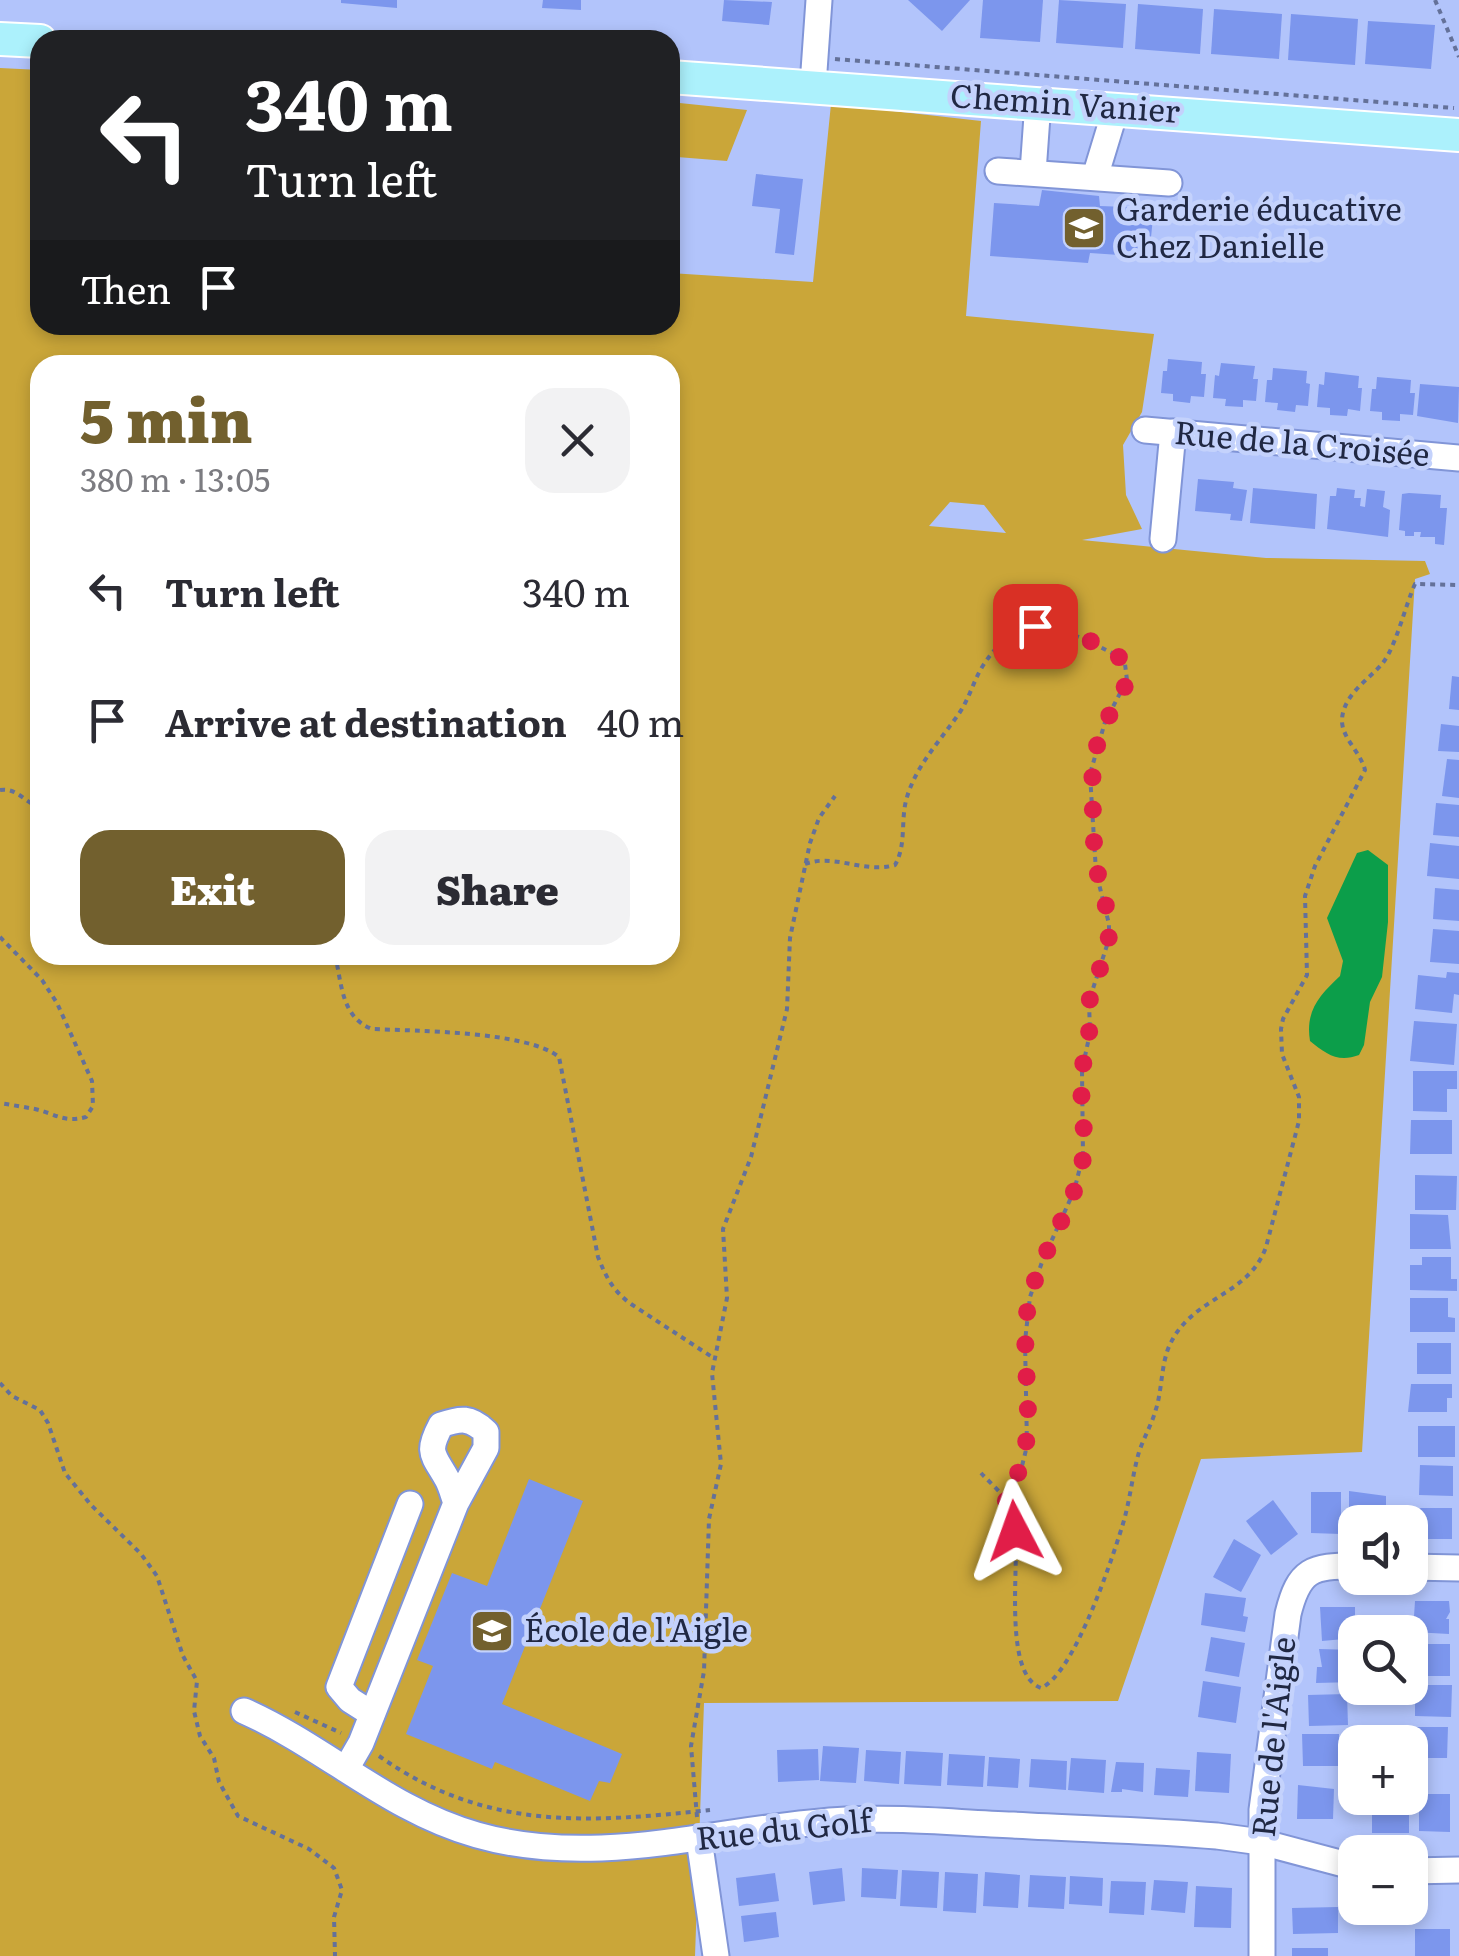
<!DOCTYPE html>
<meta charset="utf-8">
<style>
body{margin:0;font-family:Literata,serif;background:#f2f2f3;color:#2b2b33;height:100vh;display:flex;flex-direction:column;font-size:38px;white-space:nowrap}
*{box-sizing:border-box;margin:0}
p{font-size:32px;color:#7c7c81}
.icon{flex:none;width:55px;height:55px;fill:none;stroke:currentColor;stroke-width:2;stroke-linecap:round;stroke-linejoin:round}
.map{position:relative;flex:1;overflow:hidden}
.panel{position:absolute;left:30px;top:355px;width:650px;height:610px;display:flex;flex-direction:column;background:#fff;border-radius:30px;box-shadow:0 5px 15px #0003}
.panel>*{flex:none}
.guide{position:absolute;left:30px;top:30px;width:650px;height:305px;border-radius:30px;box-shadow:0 5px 15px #0003;background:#202124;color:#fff;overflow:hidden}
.controls{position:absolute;left:1338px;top:1505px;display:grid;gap:20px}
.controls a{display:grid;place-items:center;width:90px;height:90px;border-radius:20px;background:#fff;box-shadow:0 5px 15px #0003;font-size:50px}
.pin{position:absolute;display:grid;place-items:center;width:85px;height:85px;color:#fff;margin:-42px;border-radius:20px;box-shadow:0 5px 15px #0006}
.me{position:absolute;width:110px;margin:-55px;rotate:356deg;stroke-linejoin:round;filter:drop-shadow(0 0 8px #0008)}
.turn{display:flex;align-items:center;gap:35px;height:210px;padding:0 50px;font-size:45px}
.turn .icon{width:130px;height:130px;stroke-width:2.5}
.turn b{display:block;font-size:70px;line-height:85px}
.then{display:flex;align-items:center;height:95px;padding:0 50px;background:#0003;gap:20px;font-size:38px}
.round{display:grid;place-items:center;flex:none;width:105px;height:105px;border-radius:30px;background:#f2f2f3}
.summary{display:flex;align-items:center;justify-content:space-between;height:170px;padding:0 50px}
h1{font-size:60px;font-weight:800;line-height:75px;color:#72602e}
.cta{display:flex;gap:20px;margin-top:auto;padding:20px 50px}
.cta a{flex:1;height:115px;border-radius:30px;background:#72602e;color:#fff;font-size:40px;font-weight:800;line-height:115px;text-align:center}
.cta a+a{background:#f2f2f3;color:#2b2b33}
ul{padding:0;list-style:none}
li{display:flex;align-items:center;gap:30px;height:130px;padding:0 50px}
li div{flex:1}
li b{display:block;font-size:38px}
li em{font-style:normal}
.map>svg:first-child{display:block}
</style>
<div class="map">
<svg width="1459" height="1956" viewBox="0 0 1459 1956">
<rect width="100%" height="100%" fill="#b2c4fb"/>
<g fill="#caa639" fill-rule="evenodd">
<path d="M0,68L40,70V325H670V273L813,282L831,104L981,121L966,316L1154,334L1142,412L1123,445L1126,495L1142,529L1082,540L1266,558L1425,561L1430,574L1415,579L1362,1452L1201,1459L1118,1701L704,1703L695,1956H0ZM40,365H670V955H40ZM950,502L984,505L1006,533L929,526Z"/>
<polygon points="670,102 747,110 727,161 677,157 670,232"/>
</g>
<path fill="#0c9e4a" d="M1368,850L1388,865V922L1382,977L1370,1002L1364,1045L1359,1055C1338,1063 1326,1054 1310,1041C1305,1010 1320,995 1340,976L1343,961L1327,918L1357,853Z"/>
<g fill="#7c96ed">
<polygon points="341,0 397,0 397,8 341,3"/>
<polygon points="543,0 581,0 581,10 542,8"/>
<polygon points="724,0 772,2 769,25 722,21"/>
<polygon points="908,0 970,0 942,31"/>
<polygon points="983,0 1043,0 1040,42 980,38"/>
<polygon points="1059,0 1126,4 1123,48 1056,43"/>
<polygon points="1138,4 1203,9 1200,54 1135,49"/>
<polygon points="1214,9 1282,14 1279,59 1211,54"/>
<polygon points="1291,14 1358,19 1355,65 1288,60"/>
<polygon points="1368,21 1435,25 1431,69 1365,64"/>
<polygon points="756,174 803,179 794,255 775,253 780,209 752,206"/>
<polygon points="1042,190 1099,196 1100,206 1154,208 1149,257 1090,253 1088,263 990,256 994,203 1039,206"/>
<polygon points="1168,359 1202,362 1201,374 1206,374 1204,397 1191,396 1190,403 1173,401 1173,394 1161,393 1163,371 1167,371"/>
<polygon points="1221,363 1255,366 1253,379 1258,379 1256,401 1243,400 1243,407 1225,406 1226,399 1213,398 1215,375 1219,376"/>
<polygon points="1273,368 1307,371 1306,383 1310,384 1308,406 1296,405 1295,412 1277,410 1278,403 1265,402 1267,380 1272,380"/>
<polygon points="1325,372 1359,376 1358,388 1362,388 1360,411 1348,409 1347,416 1330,415 1330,408 1317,407 1319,384 1324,385"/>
<polygon points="1377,377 1411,380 1410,393 1415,393 1413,415 1400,414 1400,421 1382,420 1382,412 1370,411 1372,389 1376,389"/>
<polygon points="1420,384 1459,387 1458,423 1417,416"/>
<polygon points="1198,479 1234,482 1233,488 1247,490 1242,521 1230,520 1231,514 1195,511"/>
<polygon points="1253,488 1317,494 1315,529 1250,523"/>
<polygon points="1337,488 1355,490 1354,498 1361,498 1360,506 1365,507 1367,489 1385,491 1383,507 1390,510 1388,537 1327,529 1330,496 1336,496"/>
<polygon points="1409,493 1441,495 1440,508 1447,508 1444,545 1435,544 1435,537 1420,537 1421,532 1414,532 1414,536 1405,536 1405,531 1399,530 1402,494"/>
<polygon points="1452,676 1459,677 1459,710 1449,709"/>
<polygon points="1441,724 1459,726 1459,752 1438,751"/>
<polygon points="1447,759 1459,760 1459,798 1442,796"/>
<polygon points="1436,803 1459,805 1459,837 1433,835"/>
<polygon points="1430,843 1459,846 1459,879 1427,876"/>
<polygon points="1435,888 1459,890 1459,921 1433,919"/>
<polygon points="1433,929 1459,931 1459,964 1430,962"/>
<polygon points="1447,972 1459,973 1459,995 1454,994 1452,1013 1415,1009 1418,975 1446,978"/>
<polygon points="1414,1021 1457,1024 1454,1065 1410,1061"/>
<polygon points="1413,1071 1457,1071 1457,1089 1447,1089 1447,1112 1413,1111"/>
<polygon points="1411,1120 1452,1120 1452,1154 1410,1154"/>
<polygon points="1415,1175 1457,1176 1456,1210 1415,1210"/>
<polygon points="1410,1214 1448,1215 1451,1249 1410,1249"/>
<polygon points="1422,1257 1451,1257 1451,1279 1457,1279 1457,1291 1410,1290 1410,1265 1422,1265"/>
<polygon points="1410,1298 1448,1298 1448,1317 1455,1318 1455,1332 1410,1332"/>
<rect x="1417" y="1343" width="34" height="31"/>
<polygon points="1411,1384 1452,1384 1452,1398 1447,1398 1447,1412 1408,1412"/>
<rect x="1418" y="1426" width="37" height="31"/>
<polygon points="1420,1465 1453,1466 1453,1496 1419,1495"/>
<polygon points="529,1479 583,1501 502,1704 622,1754 610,1783 599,1781 590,1801 495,1762 492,1769 406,1734 433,1666 417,1660 452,1573 487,1586"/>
<polygon points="1349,1491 1386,1496 1386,1522 1355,1522 1355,1536 1349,1536"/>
<polygon points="1311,1492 1341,1492 1341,1534 1311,1533"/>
<polygon points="1273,1500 1298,1534 1271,1555 1246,1521"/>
<rect x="1418" y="1508" width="34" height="31"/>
<polygon points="1234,1539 1261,1555 1241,1592 1213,1577"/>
<polygon points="1205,1593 1246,1598 1243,1616 1248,1617 1245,1632 1201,1625"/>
<polygon points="1415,1601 1449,1601 1450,1612 1446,1619 1449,1619 1449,1634 1413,1632"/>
<polygon points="1320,1607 1355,1607 1355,1638 1322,1641"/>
<polygon points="1211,1637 1245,1643 1239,1677 1205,1671"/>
<rect x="1417" y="1644" width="33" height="32"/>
<polygon points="1319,1649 1355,1650 1355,1682 1316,1683 1317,1667 1322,1667"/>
<polygon points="1203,1681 1241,1687 1236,1723 1198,1717"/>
<polygon points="1415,1685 1452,1685 1451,1717 1415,1716"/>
<polygon points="1347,1694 1348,1725 1309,1726 1308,1695"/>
<polygon points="1415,1727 1448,1727 1447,1758 1415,1758"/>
<polygon points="1302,1734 1339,1734 1339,1766 1303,1766"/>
<polygon points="823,1746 859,1748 856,1783 820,1781"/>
<polygon points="818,1749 819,1780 778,1782 777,1750"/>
<polygon points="866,1750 901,1752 899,1784 864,1781"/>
<polygon points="906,1751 943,1753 941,1786 904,1784"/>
<polygon points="1197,1752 1231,1754 1229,1793 1195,1791"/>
<polygon points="949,1754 985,1756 983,1787 947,1785"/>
<polygon points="989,1757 1020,1759 1018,1788 987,1786"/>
<polygon points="1071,1758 1106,1760 1104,1793 1068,1790"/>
<polygon points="1031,1759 1067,1761 1066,1790 1029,1787"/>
<polygon points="1116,1762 1144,1763 1143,1792 1122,1789 1122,1792 1111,1792"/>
<polygon points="1156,1768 1190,1770 1188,1797 1154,1795"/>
<polygon points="1298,1785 1334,1789 1333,1819 1297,1819"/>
<polygon points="1419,1794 1450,1794 1450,1832 1419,1831"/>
<rect x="1372" y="1798" width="37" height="35"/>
<polygon points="842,1868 845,1901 813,1905 809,1872"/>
<polygon points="862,1868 898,1870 896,1899 861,1897"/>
<polygon points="902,1870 939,1872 937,1908 900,1906"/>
<polygon points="945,1872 978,1874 976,1913 943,1911"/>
<polygon points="985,1872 1020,1875 1018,1908 983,1906"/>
<polygon points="775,1873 779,1901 739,1906 736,1878"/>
<polygon points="1030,1875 1066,1877 1064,1909 1028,1907"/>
<polygon points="1070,1876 1103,1878 1102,1906 1069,1904"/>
<polygon points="1154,1880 1188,1882 1185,1913 1151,1910"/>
<polygon points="1111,1881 1146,1882 1144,1915 1109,1913"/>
<polygon points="1196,1886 1232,1888 1231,1928 1194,1927"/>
<polygon points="1338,1907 1338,1933 1293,1934 1292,1908"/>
<polygon points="776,1912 779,1937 744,1942 741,1916"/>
<rect x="1415" y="1929" width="35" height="27"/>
<rect x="1292" y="1948" width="36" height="8"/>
</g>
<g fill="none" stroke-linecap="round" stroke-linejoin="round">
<g stroke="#8195d7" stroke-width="29">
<g id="minor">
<polyline points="813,85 819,0"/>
<polyline points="998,171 1169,183"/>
<polyline points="1033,172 1038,102"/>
<polyline points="1095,177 1116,108"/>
<polyline points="1145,430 1459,458"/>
<polyline points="1163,539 1173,432"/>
<polyline points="1410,1567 1459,1568"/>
<path d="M244,1711C325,1747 390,1811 477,1835C600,1870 723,1826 846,1820C901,1817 957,1823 1013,1825C1081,1829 1149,1830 1217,1836L1261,1842L1355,1867"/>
<polyline points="372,1714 350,1700 339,1687 410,1504"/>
<path d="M346,1769L361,1743L456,1503L486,1448V1432C470,1417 461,1418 441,1425C426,1453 433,1454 447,1479C451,1486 453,1495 456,1503"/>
<polyline points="699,1839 716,1956"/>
<polyline points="1410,1871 1459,1870"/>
<path d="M1262,1956V1810L1288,1614C1299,1569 1312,1566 1355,1566"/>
</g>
</g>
<g stroke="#fff" stroke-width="36">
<g id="major">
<polyline points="0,39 40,41"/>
<polyline points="670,77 1459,135"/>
</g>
</g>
<g stroke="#647199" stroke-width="4" stroke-dasharray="5 5" stroke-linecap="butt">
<polyline points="1435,0 1459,57"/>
<polyline points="835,59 1454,108"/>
<path d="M0,790C17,787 26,804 40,807"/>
<path d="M805,864C834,853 864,874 895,865C907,844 900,820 907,797C917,764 941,740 960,712C970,697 974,679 984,664C1024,603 1070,632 1120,657L1125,664L1127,680L1105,722L1090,774L1096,872L1109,924V939L1089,1001L1090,1033L1082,1070L1083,1156L1074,1191L1042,1262L1030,1297L1025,1341L1027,1446L1020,1474L1004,1497"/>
<path d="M0,937L42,980L57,1003L92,1081L93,1106L86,1117C64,1123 56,1114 35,1109C24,1107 12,1105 0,1103"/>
<path d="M335,955C342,984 341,1017 372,1029C416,1031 527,1031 559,1057L598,1257C606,1277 613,1291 631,1304L712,1357"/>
<polyline points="0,1383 12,1396 40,1410 48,1423 65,1473 91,1505 141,1554 157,1576 183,1656 197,1681 194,1711 200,1736 214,1758 219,1782 238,1816 309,1849 334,1868 342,1890 334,1917 335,1956"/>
<path d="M981,1473C993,1486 1010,1499 1014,1516C1022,1554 1000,1673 1041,1688C1074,1674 1111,1562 1122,1527C1130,1502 1132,1476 1139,1452C1144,1437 1152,1424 1156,1409C1162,1390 1161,1368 1168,1349C1189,1296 1248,1298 1266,1247L1299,1121V1097L1282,1054L1281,1029L1283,1019L1307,975L1305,896L1315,866L1365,770C1361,753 1342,738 1342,721C1342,696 1368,680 1382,664C1396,647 1405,606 1415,584L1459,585"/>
<polyline points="295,1712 341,1733"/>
<path d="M379,1756C485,1831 588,1823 710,1810"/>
<polyline points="697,1817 691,1746 704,1671 709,1519 721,1464 712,1373 727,1298 723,1229 751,1157 787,1009 790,938 810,843 819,818 835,796"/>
</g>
<use href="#minor" stroke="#fff" stroke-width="25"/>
<use href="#major" stroke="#acf1fc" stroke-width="32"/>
</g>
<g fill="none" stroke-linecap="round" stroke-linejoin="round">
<path stroke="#e11d48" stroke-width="18" stroke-dasharray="0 32.4" d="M1015,1531V1519L1004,1497C1045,1445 1019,1375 1027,1313C1034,1260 1071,1217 1082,1164C1087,1137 1081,1108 1081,1081C1081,1065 1088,1051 1089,1036C1090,1024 1086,1012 1090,999C1095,975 1111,951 1109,926C1107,898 1094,873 1094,844C1094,800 1086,768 1104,725C1112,708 1135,683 1124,663C1116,647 1053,625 1035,626"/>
</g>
<defs>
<g id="school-square" transform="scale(2.25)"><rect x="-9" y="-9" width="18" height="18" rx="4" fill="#72602e" stroke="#c4d2fc"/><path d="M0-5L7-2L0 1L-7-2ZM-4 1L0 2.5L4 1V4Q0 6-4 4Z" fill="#fff"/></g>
</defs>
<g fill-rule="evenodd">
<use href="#school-square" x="1084" y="228"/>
<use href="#school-square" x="492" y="1631"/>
</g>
<g text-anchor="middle" stroke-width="9" stroke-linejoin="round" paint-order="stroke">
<g font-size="32" fill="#202843" stroke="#c4d2fc">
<text transform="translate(1065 104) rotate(4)" y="11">Chemin Vanier</text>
<text transform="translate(1302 444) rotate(5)" y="11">Rue de la Croisée</text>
<text transform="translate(1274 1737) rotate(-84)" y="11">Rue de l'Aigle</text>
<text transform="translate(784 1830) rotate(-6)" y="11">Rue du Golf</text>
</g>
<g font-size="32" fill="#202843" stroke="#c4d2fc" text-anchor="start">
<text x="1116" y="221">Garderie éducative<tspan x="1116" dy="37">Chez Danielle</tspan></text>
<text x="524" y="1642">École de l'Aigle</text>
</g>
</g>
</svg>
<div class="controls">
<a><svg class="icon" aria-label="sound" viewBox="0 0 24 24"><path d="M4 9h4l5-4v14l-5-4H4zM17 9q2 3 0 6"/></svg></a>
<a><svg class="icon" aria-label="search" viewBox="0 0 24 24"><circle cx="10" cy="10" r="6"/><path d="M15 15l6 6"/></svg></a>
<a>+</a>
<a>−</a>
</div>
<div class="pin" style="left:1035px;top:626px;background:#d93025"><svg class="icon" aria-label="arrive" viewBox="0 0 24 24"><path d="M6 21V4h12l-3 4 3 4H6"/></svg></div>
<svg class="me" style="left:1015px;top:1531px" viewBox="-20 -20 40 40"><path d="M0-17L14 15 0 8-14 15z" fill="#e11d48" stroke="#fff" stroke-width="4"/></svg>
<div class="guide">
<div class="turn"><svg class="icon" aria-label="left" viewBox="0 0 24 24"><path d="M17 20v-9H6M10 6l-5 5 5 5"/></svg><div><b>340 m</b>Turn left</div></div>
<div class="then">Then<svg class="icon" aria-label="arrive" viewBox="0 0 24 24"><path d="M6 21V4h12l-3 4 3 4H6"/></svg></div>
</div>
<section class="panel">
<div class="summary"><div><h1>5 min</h1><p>380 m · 13:05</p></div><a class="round"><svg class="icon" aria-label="close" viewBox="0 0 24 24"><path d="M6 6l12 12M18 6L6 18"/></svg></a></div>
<ul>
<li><svg class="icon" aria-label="left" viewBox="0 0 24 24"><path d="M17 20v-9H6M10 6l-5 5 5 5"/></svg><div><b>Turn left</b></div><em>340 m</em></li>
<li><svg class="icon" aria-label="arrive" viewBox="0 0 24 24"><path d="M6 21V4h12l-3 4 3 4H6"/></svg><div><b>Arrive at destination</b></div><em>40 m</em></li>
</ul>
<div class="cta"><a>Exit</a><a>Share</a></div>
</section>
</div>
